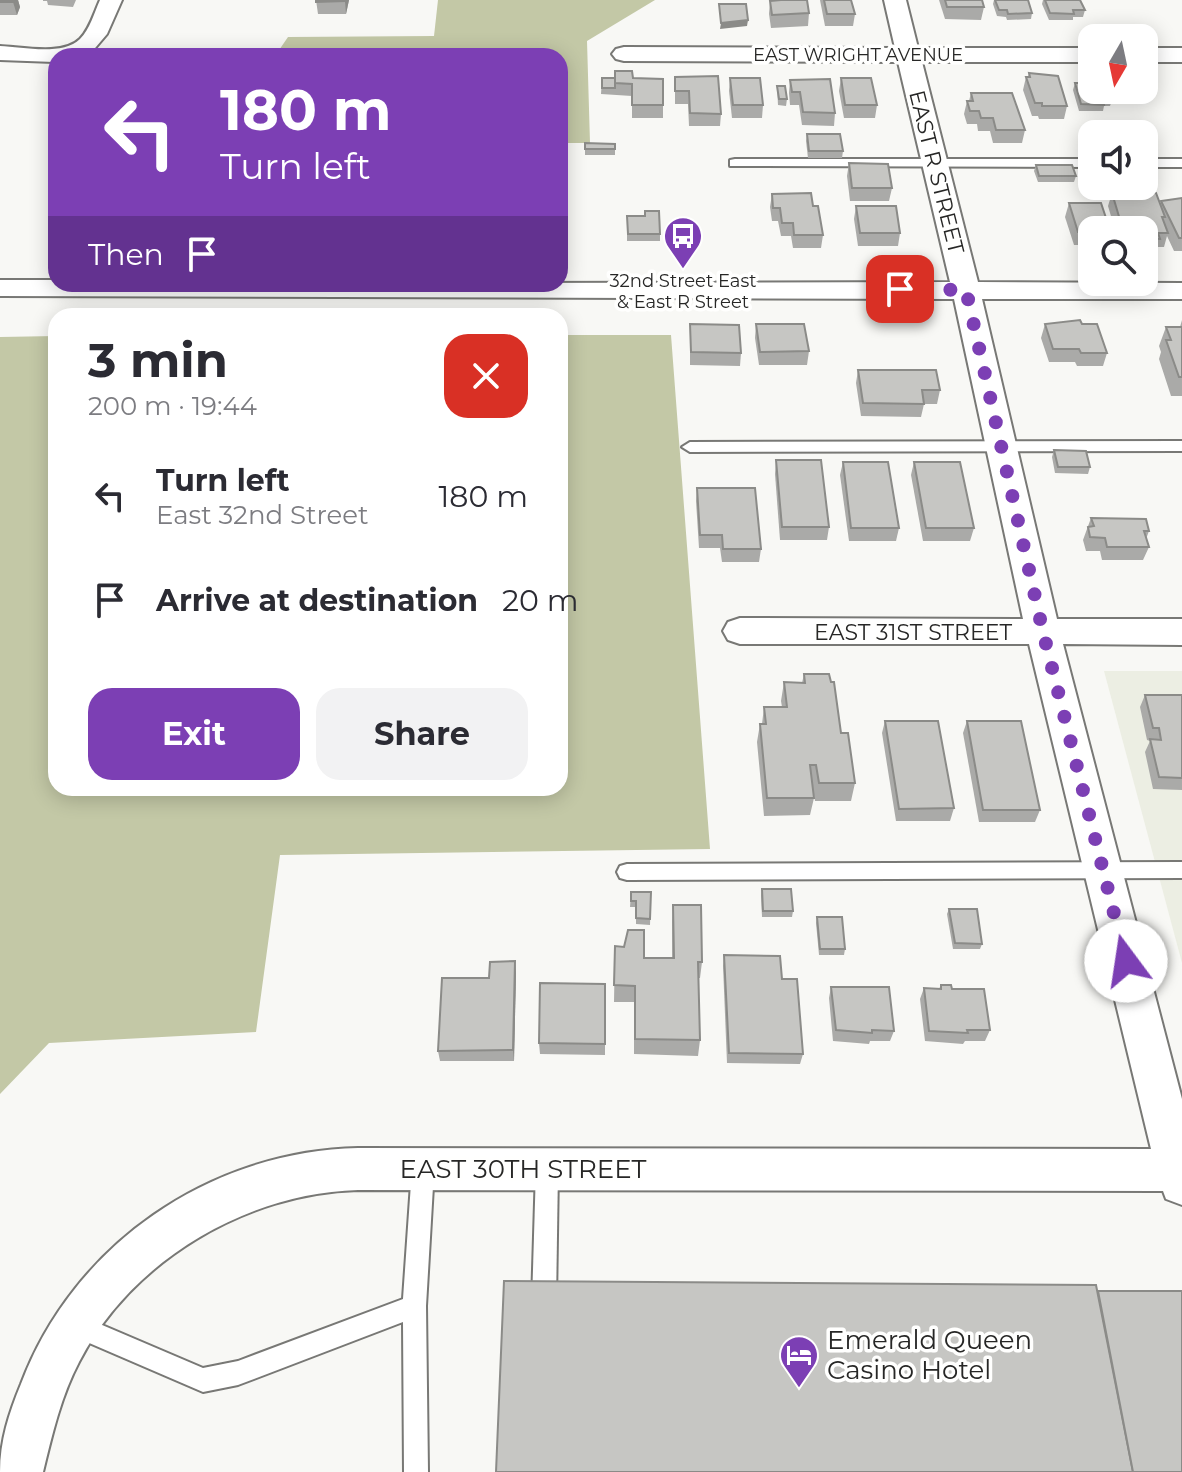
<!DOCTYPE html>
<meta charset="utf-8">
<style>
body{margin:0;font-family:Montserrat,sans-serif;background:#f2f2f3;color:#2b2b33;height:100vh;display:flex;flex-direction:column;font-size:30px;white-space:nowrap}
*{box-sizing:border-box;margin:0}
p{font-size:26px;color:#7c7c81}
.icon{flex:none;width:44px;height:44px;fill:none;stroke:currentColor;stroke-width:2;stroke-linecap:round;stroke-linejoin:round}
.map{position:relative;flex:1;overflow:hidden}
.details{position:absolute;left:48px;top:308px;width:520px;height:488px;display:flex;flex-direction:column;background:#fff;border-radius:24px;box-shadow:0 4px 20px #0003}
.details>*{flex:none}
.hud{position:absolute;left:48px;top:48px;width:520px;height:244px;border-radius:24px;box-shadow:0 4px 20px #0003;background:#7c3fb4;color:#fff;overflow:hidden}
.needle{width:52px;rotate:189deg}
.controls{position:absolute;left:1078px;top:24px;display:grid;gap:16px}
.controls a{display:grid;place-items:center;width:80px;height:80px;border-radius:16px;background:#fff;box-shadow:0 4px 20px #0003;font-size:40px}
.pin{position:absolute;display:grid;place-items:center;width:68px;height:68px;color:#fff;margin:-34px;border-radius:16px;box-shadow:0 4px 12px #0006}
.me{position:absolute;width:88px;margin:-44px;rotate:346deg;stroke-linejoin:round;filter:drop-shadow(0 0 6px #0008)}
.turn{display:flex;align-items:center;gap:28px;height:168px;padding:0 40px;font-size:36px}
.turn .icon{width:104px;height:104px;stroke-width:2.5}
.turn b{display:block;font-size:56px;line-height:68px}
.then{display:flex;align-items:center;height:76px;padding:0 40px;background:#0003;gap:16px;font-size:30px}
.round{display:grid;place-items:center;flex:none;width:84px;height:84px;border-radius:24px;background:#f2f2f3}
.headline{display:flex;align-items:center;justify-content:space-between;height:136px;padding:0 40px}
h1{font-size:48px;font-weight:700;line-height:60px}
.button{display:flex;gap:16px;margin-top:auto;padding:16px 40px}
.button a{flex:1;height:92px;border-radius:24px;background:#7c3fb4;color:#fff;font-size:32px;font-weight:700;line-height:92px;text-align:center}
.button a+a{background:#f2f2f3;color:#2b2b33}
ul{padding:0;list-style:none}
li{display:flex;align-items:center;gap:24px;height:104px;padding:0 40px}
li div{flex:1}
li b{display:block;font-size:30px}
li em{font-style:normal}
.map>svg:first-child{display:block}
</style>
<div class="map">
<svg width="1182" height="1472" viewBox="0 0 1182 1472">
<rect width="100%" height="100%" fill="#f8f8f5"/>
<polygon fill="#eceee3" points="1104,671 1182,671 1182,963"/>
<g fill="#c3c8a6">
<polygon points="438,0 655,0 587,41 590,143 560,143 560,56 275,56 288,37 434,36"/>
<polygon points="560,335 671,335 710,849 280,855 256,1032 49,1043 0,1094 0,337 56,336 56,788 560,788"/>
</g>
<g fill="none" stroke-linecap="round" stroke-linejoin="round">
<g stroke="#787875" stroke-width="4">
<g id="lane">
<polygon points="735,159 1092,159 1092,167 730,166 730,160"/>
<rect x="1144" y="159" width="38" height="8"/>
<polygon points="1182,441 1182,451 690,452 682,447 690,442"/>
<polygon points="1182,862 1182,878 627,880 620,878 617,872 620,866 627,864"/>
<polygon points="423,1158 431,1162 434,1169 426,1306 428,1472 404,1472 403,1322 238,1385 203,1392 66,1333 62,1325 66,1317 74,1313 203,1368 238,1361 403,1299 412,1169 415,1162"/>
<polygon points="547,1158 555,1162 558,1169 556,1303 552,1311 544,1315 536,1311 532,1303 536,1169 539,1162"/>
</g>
</g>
<g stroke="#787875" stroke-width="4">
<g id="street">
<path d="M100,0H122L107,34L90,54L56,56L54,62L0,60V46C22,47 63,56 80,39C90,29 94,13 100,0Z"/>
<path d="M884,0H906L918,48H1092V62H922L978,282L1182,283V299H982L1057,619H1182V645L1063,644L1182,1099V1205L1166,1199L1163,1191L358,1190C246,1193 131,1261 79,1362C61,1396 52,1435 43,1472H0C0,1441 9,1413 21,1384C73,1245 210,1151 358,1148L1151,1149L1029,644H740L728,640L723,631L728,622L740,618L1023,619L954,299L0,296V280H56V284L950,282L898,62L624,61L616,59L612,54L616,49L624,47L895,48Z"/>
<rect x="1144" y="48" width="38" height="14"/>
</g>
</g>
<use href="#lane" fill="#fff" fill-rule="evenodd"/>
<use href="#street" fill="#fff" fill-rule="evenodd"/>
</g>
<g fill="#aaaaa8">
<polygon points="0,0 18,0 20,7 17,15 0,15"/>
<polygon points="43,0 76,0 73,7 48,5 47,1 43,1"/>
<polygon points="316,0 349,0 346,14 318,14"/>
<polygon points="820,0 851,0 855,14 853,26 825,26"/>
<polygon points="939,0 982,0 984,7 981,20 945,19"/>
<polygon points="994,0 1028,0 1032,13 1031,19 1007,20 1006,17 997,16 993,4"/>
<polygon points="1043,0 1080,0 1085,10 1083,17 1073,17 1073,20 1049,20 1042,4"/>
<polygon points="770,1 809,13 808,26 771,28 769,14"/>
<polygon points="1029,73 1067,106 1064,119 1039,119 1038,116 1032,116 1023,90 1026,77 1028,77"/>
<polygon points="675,77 721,114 720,126 689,126 688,104 675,104"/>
<polygon points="602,78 633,78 663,105 663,118 632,118 632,96 601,94"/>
<polygon points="730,78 763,105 762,118 732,118 729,91"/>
<polygon points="841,78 877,105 875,118 844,118 839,91"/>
<polygon points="790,80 835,113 834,126 802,125 799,105 790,105 789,93"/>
<polygon points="1084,80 1112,100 1110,106 1104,106 1103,111 1079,111 1073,90 1075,83 1084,83"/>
<polygon points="777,86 787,99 786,106 778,105"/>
<polygon points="971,93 1025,130 1022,143 993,143 990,131 978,131 977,124 967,124 964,114 967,101 969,101"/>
<polygon points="807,134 843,151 842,158 808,158 806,141"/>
<polygon points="585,143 615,144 615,155 585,155"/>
<polygon points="849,163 892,188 889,201 850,201 847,176"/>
<polygon points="1036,165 1076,176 1074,182 1038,182 1034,171"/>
<polygon points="1112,193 1160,204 1161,201 1182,198 1182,251 1174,251 1167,236 1164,247 1157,247 1155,252 1144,252 1144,230 1115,230 1108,206"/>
<polygon points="772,194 813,206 823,235 821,248 793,248 791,236 781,236 778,221 772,221 770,207"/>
<polygon points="560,200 560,204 564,204 565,251 560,251"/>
<polygon points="1069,203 1092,230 1092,245 1074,245 1065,217"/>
<polygon points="856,206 900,233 898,246 858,246 854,219"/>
<polygon points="627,216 660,234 660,241 627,241"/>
<polygon points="1182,320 1182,396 1171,396 1159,359 1161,352 1159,346 1166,327 1180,327"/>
<polygon points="690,324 741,353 740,366 690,365"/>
<polygon points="756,324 809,351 807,365 759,365 755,338"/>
<polygon points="1045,324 1082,324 1107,353 1103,366 1077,366 1075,362 1049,362 1041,338"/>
<polygon points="858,370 940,390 937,404 924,404 921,417 861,416 856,383"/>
<polygon points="1054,450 1090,467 1088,474 1055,473 1052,457"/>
<polygon points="776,460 829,527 827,540 780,540 775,474"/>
<polygon points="843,462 899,528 896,541 849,541 840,475"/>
<polygon points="914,462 974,528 970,541 923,541 911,475"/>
<polygon points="697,488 761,549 759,562 722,562 720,548 699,548 696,501"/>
<polygon points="1091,518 1149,531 1146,539 1149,547 1143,560 1102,560 1100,551 1086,551 1083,540"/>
<polygon points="804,674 841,733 855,783 851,801 815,801 812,783 814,798 810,815 764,816 757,742 760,724 762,724 764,707 782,707 781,701 784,682 802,683"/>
<polygon points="1145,695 1182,695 1182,790 1153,789 1145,752 1150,741 1147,740 1140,707"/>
<polygon points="885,721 954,808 950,821 896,821 882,733"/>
<polygon points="967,721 1040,810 1035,822 979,822 963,733"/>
<polygon points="762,889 793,911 792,917 762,917 761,895"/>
<polygon points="631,892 651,892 650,925 636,924 636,907 630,907"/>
<polygon points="673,905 702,962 700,978 698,978 700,1040 698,1056 634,1054 634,1002 614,1002 615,946 644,958 672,958 672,922"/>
<polygon points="949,909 982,944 980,949 953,949 947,914"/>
<polygon points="817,917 845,949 844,955 819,955 816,923"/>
<polygon points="724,955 782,979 803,1054 800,1064 727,1063 723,966"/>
<polygon points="515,961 516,973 514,1061 440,1061 438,1051 489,978"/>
<polygon points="605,984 605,1055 540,1054 539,1043"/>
<polygon points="941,985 952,989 990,1030 985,1041 965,1041 963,1044 925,1041 920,999 924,988 939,989"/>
<polygon points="831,987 894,1031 890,1041 870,1041 869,1044 833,1041 829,998"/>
</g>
<g fill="#8b8b88">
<polygon points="14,0 18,0 20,7 17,15 13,2"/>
<polygon points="345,0 349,0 346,14 345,1"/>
<polygon points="748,20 747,26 720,29 721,23"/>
<polygon points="515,961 516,973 514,1061 513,1050"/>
</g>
<g fill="#c6c6c3" stroke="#8b8b88" stroke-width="2">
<polygon points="0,0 14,0 13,2 0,2"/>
<polygon points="316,0 345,0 345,1 316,2"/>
<polygon points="781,0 807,0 809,13 772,15 770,1"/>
<polygon points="824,0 851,0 855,14 827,14"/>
<polygon points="945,0 982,0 984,7 947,7"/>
<polygon points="995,0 1028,0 1032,13 1008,14 1007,10 999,10"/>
<polygon points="1045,0 1080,0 1085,10 1073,10 1074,14 1050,13"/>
<polygon points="719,4 746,4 748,20 721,23"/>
<polygon points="615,71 632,71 633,78 663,79 663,105 632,105 632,84 615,83"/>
<polygon points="1029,73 1058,76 1067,106 1042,106 1042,103 1035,103 1026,77 1030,77"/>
<polygon points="718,76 721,114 690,113 689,91 675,91 675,77"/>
<rect x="602" y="78" width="13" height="10"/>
<polygon points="730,78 760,78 763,105 733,105"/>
<polygon points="841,78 871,78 877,105 845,105"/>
<polygon points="830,79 835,113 803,112 800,92 792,92 790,80"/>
<polygon points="1084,80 1092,81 1092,90 1108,90 1112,100 1103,100 1104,105 1081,104 1075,83 1086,83"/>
<polygon points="777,86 785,86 787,99 779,99"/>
<polygon points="971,93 1012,93 1025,130 996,130 993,118 981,118 979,111 970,111 967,101 973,101"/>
<polygon points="807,134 840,134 843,151 809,151"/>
<polygon points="585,143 615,144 615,149 585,149"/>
<polygon points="849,163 888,164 892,188 852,188"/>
<polygon points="1036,165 1072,165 1076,176 1039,176"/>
<polygon points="811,193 813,206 818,206 823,235 794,235 793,223 782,223 780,208 773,208 772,194"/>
<polygon points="1112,193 1156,193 1165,217 1162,217 1168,233 1158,233 1160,239 1144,238 1144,230 1123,230"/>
<polygon points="1182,198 1182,238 1179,238 1161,201"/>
<polygon points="560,200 560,204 564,204 565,237 560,237"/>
<polygon points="1069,203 1101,203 1110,230 1092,230 1092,232 1078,232"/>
<polygon points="856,206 896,206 900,233 860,233"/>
<polygon points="645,211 659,211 660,234 628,234 627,216 645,216"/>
<polygon points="1080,320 1082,324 1097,324 1107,353 1081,353 1079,349 1053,349 1045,324"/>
<polygon points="690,324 739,325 741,353 691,352"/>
<polygon points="756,324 804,324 809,351 760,352"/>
<polygon points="1166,327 1182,327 1182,377 1179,377 1166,340 1171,340"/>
<polygon points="858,370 936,370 940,390 922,390 924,404 863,403"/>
<polygon points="1054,450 1086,451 1090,467 1058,467"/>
<polygon points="776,460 821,460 829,527 782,527"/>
<polygon points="843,462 888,462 899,528 851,528"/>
<polygon points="914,462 960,462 974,528 926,528"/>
<polygon points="697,488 755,488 761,549 723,549 722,535 700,535"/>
<polygon points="1091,518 1146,519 1149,531 1144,531 1149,547 1107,547 1105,538 1090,537 1088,527 1094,526"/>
<polygon points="804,674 829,674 831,682 834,682 841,733 848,733 855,783 819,783 816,765 810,765 814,798 767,798 760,724 766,724 764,707 787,707 784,682 805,683"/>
<polygon points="1145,695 1182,695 1182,778 1159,777 1150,739 1161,740 1159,728 1153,728"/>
<polygon points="885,721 938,721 954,808 899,809"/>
<polygon points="967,721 1021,721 1040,810 983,810"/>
<polygon points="762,889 791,889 793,911 763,911"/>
<polygon points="631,892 651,892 650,919 636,918 636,901 631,901"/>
<polygon points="673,905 701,905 702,962 698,962 700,1040 635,1039 635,986 614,985 615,946 624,947 628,930 644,930 644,958 674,958"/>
<polygon points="949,909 977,909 982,944 955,943"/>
<polygon points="817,917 842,917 845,949 820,949"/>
<polygon points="724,955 780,956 782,979 797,979 803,1054 729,1053"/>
<polygon points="515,961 513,1050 438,1051 442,978 489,978 490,962"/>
<polygon points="540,983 605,984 605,1044 539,1043"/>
<polygon points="941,985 951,985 952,989 984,989 990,1030 967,1030 968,1033 929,1031 924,988 941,989"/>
<polygon points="831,987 889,987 894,1031 872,1030 872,1033 836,1030"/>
<polygon points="504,1281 1096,1285 1133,1472 496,1472"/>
<polygon points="1098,1291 1182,1291 1182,1472 1133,1472"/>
</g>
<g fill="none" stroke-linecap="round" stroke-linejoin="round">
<polyline stroke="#7c3fb4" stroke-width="14" stroke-dasharray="0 25.2" points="900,289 966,290 1043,632 1126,961"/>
</g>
<defs>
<g id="bus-pin" transform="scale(2)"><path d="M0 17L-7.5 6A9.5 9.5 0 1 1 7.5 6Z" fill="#7c3fb4" stroke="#fffffe"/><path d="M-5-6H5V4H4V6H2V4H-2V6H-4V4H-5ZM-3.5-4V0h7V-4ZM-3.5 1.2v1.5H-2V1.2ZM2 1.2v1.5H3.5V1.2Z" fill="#fff"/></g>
<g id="hotel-pin" transform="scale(2)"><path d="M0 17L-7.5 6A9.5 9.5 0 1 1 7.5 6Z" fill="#7c3fb4" stroke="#fffffe"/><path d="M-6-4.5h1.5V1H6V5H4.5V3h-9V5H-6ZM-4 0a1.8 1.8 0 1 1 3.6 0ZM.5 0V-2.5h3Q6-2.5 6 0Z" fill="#fff"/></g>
</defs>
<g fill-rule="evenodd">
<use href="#bus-pin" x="683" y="236"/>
<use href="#hotel-pin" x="799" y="1355"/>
</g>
<g text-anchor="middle" stroke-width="7" stroke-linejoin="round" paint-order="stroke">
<g font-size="18" fill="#272726" stroke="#fffffe">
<text x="858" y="61">EAST WRIGHT AVENUE</text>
</g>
<g font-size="18" fill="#272726" stroke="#fffffe">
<text x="683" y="287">32nd Street East<tspan x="683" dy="21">&amp; East R Street</tspan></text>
</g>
<g font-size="22" fill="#272726" stroke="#fffffe">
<text transform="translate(937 172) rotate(76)" y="8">EAST R STREET</text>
<text x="913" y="640">EAST 31ST STREET</text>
</g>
<g font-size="26" fill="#272726" stroke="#fffffe">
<text x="523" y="1178">EAST 30TH STREET</text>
</g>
<g font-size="26" fill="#272726" stroke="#fffffe" text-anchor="start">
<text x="827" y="1349">Emerald Queen<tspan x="827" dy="30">Casino Hotel</tspan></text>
</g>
</g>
</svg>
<div class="controls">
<a><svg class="needle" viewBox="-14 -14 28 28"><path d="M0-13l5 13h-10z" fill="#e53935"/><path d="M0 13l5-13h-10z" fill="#7c7c81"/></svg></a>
<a><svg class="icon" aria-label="sound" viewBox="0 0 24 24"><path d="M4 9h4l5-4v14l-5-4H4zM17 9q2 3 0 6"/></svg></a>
<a><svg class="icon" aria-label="search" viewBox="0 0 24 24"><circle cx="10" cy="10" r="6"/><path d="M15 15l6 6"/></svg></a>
</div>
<div class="pin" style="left:900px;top:289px;background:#d93025"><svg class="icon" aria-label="arrive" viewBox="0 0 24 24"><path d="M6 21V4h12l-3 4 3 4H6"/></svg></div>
<svg class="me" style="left:1126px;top:961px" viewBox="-20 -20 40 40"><circle r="19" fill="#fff"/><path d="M0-13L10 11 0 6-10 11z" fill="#7c3fb4"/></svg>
<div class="hud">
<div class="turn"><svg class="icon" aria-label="left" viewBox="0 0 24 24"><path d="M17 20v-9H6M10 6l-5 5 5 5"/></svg><div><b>180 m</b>Turn left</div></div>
<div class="then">Then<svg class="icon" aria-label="arrive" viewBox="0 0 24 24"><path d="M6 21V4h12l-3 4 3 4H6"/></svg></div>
</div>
<section class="details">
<div class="headline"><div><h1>3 min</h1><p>200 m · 19:44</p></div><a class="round" style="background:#d93025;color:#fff"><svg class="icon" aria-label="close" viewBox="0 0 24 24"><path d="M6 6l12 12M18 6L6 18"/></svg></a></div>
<ul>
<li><svg class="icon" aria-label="left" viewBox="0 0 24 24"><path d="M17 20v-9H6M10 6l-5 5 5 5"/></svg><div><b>Turn left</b><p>East 32nd Street</p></div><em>180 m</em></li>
<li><svg class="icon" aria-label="arrive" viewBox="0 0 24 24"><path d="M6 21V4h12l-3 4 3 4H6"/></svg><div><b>Arrive at destination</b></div><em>20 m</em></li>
</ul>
<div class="button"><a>Exit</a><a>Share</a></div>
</section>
</div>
